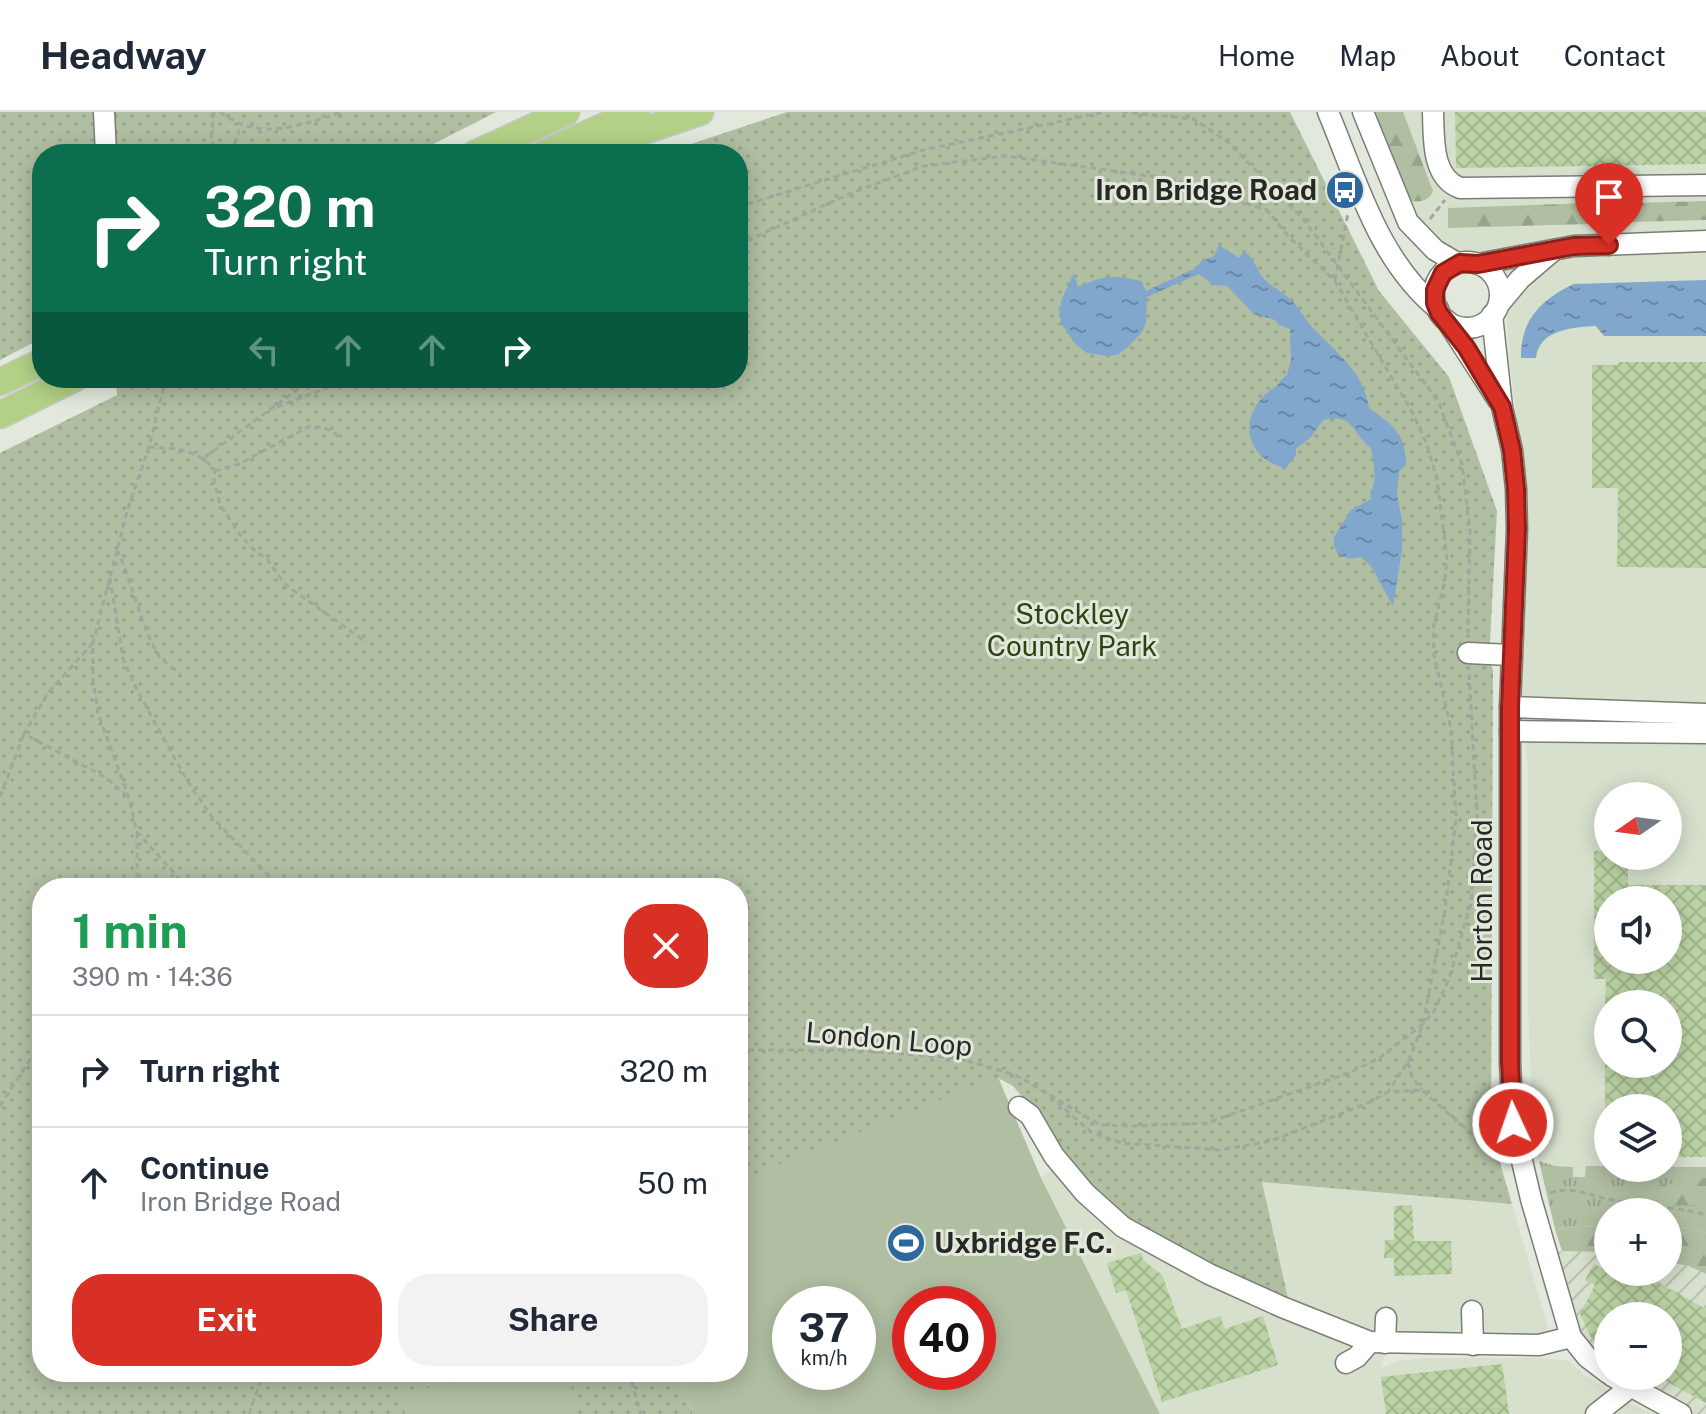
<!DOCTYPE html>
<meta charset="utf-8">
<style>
body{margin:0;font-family:"Public Sans",sans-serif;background:#f2f2f3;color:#1f2937;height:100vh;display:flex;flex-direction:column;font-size:30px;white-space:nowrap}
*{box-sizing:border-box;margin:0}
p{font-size:26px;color:#747a83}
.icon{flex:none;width:44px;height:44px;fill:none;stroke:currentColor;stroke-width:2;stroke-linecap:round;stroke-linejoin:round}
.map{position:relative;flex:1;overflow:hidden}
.panel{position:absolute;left:32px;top:766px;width:716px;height:504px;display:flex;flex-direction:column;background:#fff;border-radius:32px;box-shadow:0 4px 20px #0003}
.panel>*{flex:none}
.guide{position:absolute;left:32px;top:32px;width:716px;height:244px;border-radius:32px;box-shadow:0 4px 20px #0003;background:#0b6e4f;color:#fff;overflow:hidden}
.needle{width:52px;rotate:256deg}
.fabs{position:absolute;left:1594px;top:670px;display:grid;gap:16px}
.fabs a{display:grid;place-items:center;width:88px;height:88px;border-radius:50%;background:#fff;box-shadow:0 4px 20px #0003;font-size:40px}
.speed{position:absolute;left:772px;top:1174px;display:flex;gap:16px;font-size:40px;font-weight:700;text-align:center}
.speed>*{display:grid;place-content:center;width:104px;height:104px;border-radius:50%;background:#fff;box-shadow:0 4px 20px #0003;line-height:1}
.speed small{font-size:20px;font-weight:400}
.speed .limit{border:12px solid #d22;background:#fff;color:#111}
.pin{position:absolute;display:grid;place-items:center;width:68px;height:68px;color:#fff;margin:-82px -34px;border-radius:50% 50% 50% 0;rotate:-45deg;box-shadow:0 0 8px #0007}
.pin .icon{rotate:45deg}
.me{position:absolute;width:88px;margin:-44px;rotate:357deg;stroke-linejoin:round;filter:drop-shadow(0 0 6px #0008)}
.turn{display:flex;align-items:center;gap:28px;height:168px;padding:0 40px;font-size:36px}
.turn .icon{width:104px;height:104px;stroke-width:2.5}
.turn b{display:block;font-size:56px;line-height:68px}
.lanes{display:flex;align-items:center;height:76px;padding:0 40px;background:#0003;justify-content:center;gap:40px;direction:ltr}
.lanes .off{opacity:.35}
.round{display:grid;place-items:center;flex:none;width:84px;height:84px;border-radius:32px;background:#f2f2f3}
.summary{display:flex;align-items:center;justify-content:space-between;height:136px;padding:0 40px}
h1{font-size:48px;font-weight:700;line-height:60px;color:#1e9e55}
.cta{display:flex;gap:16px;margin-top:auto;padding:16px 40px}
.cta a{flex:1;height:92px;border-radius:32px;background:#d93025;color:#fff;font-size:32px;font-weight:700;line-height:92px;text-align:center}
.cta a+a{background:#f2f2f3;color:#1f2937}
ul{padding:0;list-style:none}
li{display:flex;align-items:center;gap:24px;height:112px;padding:0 40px;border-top:2px solid #e0e1e3}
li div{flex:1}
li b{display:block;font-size:30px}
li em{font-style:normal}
header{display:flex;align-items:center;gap:48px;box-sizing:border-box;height:112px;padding:0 40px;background:#fff;border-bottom:2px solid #e0e1e3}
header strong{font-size:38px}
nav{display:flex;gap:44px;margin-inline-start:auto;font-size:28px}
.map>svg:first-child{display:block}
</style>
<header>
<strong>Headway</strong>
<nav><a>Home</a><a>Map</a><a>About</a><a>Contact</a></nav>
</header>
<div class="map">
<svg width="1706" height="1302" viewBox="0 0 1706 1302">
<defs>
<pattern id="industrial-furrows" width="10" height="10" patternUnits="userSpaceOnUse" patternTransform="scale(2)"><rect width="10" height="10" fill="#d6e0cc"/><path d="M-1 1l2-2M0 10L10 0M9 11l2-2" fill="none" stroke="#b8c0af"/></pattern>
<pattern id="grass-tufts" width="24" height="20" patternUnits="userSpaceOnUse" patternTransform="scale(2)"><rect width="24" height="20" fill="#b0bea2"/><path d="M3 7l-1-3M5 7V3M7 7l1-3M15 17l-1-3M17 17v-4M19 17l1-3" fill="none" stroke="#97a38b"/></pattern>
<pattern id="forest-firs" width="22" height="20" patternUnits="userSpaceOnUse" patternTransform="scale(2)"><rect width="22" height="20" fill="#b0bea2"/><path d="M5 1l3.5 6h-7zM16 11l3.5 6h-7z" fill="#97a38b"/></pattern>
<pattern id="park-dots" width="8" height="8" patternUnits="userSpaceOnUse" patternTransform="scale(2)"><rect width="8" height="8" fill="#b0bea2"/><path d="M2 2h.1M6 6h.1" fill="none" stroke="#97a38b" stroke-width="1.8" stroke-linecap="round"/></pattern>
<pattern id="water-ripples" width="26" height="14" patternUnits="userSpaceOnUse" patternTransform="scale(2)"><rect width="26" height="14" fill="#82a7cc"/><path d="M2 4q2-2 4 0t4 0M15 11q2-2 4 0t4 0" fill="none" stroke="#6a88a5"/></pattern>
<pattern id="building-cross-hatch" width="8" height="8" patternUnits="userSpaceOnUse" patternTransform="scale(2)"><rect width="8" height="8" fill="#bbd3a4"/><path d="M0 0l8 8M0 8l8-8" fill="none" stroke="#a1b58d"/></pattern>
</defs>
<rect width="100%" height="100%" fill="#e2e9dc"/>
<g fill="#d6e0cc" fill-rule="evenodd">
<path d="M1367,0H1706V1055H1668V996H1608V1054H1586V1065H1573L1572,1055L1555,1054L1539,1049L1532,1001L1528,889V657L1522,607L1526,378L1511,263L1504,172L1489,152L1458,147L1417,117ZM1608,684H1668V744H1608ZM1608,788H1668V848H1608ZM1608,892H1668V952H1608Z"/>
<polygon points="1055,1055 1289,1191 1262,1070 1512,1092 1549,1219 1544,1227 1392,1222 1381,1256 1397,1249 1425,1246 1542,1246 1569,1249 1583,1262 1626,1291 1656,1302 1160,1302 1041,1066"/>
</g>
<polygon fill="url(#industrial-furrows)" points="1562,1139 1608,1140 1608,1160 1668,1160 1668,1150 1689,1154 1706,1162 1706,1302 1688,1302 1622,1264 1668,1264 1668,1204 1608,1204 1608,1255 1576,1227 1550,1142"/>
<polygon fill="url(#grass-tufts)" points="1539,1049 1555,1054 1573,1055 1573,1065 1585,1065 1586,1054 1706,1055 1706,1121 1692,1117 1668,1116 1668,1100 1608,1100 1608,1113 1555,1117"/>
<g fill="url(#forest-firs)">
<path d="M1375,0H1403L1433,79C1430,88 1418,92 1410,88Z"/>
<polygon points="1706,89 1706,108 1632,110 1632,91"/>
<polygon points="1590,91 1590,112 1448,116 1448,96"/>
<polygon points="1706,1066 1706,1092 1670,1094 1658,1090 1657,1074"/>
<polygon points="1608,1113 1608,1140 1562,1139 1555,1117"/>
<polygon points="1668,1116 1692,1117 1706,1121 1706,1162 1689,1154 1668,1150"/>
</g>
<g fill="url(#park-dots)">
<polygon points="0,0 496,0 414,42 42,42 42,226 0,248"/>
<polygon points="787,0 1290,0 1379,179 1449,265 1497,399 1489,548 1493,558 1491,1020 1512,1092 1262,1070 1289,1191 1124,1113 1087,1076 1025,988 1013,974 998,966 738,1069 738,776 42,776 42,1260 676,1260 693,1302 0,1302 0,341 117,283 116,269 124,266 738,266 738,42 661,42"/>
</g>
<g fill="#b0bea2" fill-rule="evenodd">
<path d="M998,965L1041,1066L1160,1302H693L676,1260H738V1069ZM790,1192H858V1260H790ZM910,1192H978V1260H910Z"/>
<polygon points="497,1260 568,1260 577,1302 405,1302 400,1282"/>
</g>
<g fill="url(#water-ripples)">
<path d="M1219,133L1239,146L1244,140L1248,142C1255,150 1258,160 1265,168C1272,175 1282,180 1290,187C1300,195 1304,207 1313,216C1336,241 1364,259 1369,296C1394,314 1405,320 1406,353L1399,360L1397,382L1402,409V438L1393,494L1371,454L1361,445L1350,447L1339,443L1334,434V425L1351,398L1371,387V379C1378,366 1373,351 1371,336C1351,321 1355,301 1323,308L1311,325L1296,337V343L1286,356C1241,347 1238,298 1274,276C1280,272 1280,267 1287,263L1291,248L1290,217L1279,213L1275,208L1254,202L1227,174L1213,173L1199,162L1147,185L1146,211L1142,220L1129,234L1119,242L1110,244L1087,241L1076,233L1062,213L1059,202L1062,186L1074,161L1078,175C1104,163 1113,163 1141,169L1146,179L1194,157L1202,149L1214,144Z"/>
<path d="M1706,168V224H1604L1596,214C1572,215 1539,218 1536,246H1521C1520,209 1541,187 1574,172Z"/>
</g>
<g fill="url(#building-cross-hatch)" fill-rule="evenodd">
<polygon points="1455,0 1706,0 1706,52 1456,56"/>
<polygon points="1618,250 1706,250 1706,456 1617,455 1618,376 1592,376 1592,253 1618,253"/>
<path d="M1594,739H1608V744H1628V773H1706V1045H1668V996H1605V952H1668V892H1605L1606,867H1594ZM1608,788H1668V848H1608Z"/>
<polygon points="1412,1093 1414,1129 1451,1129 1452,1162 1394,1164 1394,1146 1384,1146 1385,1128 1394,1128 1394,1094"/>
<polygon points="1141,1141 1143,1148 1162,1163 1182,1217 1220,1204 1225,1217 1263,1204 1278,1253 1162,1290 1126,1178 1116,1181 1107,1151"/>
<polygon points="1594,1152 1608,1160 1640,1160 1706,1197 1706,1291 1656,1264 1668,1264 1668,1204 1608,1204 1608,1238 1594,1231 1580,1202 1595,1173 1585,1168"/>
<polygon points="1502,1252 1509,1302 1386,1302 1381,1265"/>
</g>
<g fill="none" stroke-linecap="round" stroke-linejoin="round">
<g stroke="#797f73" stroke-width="23">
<g id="minor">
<polyline points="104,0 106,42"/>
<path d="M1328,0C1357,69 1378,148 1438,197"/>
<polyline points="1363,0 1408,110 1435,138 1457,151"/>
<path d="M1433,0C1434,25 1431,65 1460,76L1706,73"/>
<polyline points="1608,74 1609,133"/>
<circle cx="1467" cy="183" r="33"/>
<polyline points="1478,152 1574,134 1706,129"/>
<polyline points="1499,192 1520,167 1554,138"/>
<polyline points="1492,203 1502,295 1512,338 1516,377 1517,417 1510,595 1510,951 1513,1011 1531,1087 1571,1225 1587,1245 1608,1261"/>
<polyline points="1447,209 1498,288"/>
<polyline points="1468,541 1511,543"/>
<polyline points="1510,595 1706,602"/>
<polyline points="1510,619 1706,621"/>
<polyline points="1019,995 1030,1003 1054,1044 1085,1081 1123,1115 1209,1162 1282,1195 1370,1230 1539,1233 1571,1225"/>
<polyline points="1472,1199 1473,1233"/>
<polyline points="1385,1231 1386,1206"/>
<polyline points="1346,1251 1357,1245 1370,1230"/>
<polyline points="1612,1264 1681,1302"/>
<polyline points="1596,1302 1629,1276"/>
</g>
</g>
<g stroke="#c7c7c6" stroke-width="29">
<g id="major">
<polyline points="475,42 566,0"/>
<polyline points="543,42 636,0"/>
<polyline points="574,42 700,0"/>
<polyline points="0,270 42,250"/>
<polyline points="0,303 75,266"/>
</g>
</g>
<g stroke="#a1a79d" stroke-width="3" stroke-dasharray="6 4" stroke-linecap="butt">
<polyline points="214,0 211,26 215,42"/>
<path d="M220,0C260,30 298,14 342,0"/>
<polyline points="1122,0 1194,7 1229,31 1304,108 1438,289 1462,352 1470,420 1468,521"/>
<polyline points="231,42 241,13"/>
<polyline points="738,95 923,38 1105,0"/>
<polyline points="1430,107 1445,88"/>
<polyline points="738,133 849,82 923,54 1006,44 1171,67 1267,98 1289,125 1335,169 1413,302 1427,333 1437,368 1447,445 1445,469 1433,517 1434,543 1451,617 1456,707 1445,798 1423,912 1408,950 1388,980"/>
<polyline points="1335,168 1348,101"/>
<polyline points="166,266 149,335 127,399 93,531 93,567 98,601 129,686 137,720 188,776"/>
<polyline points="277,295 353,266"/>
<path d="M149,335C175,336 199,337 215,359L214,368L220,393L241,424L256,440L266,446L286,473L366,530"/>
<polyline points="205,345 313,266"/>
<path d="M215,359L239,352L308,315C321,314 331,316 339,326"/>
<path d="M117,438C132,468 142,520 160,545C165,551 173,556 180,561"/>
<polyline points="110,466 123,547 137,578 188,670 212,705 281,776"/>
<polyline points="93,531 48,581 24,622 107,666 127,684"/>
<polyline points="0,685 24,622"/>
<polyline points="133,776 137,765 137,720"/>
<polyline points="738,938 851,938 957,946 1016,963 1100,1013 1133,1014 1207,1011 1351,960 1381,945 1423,912 1434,899 1449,867 1471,791 1477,704 1469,560"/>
<polyline points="1408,950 1412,965 1422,978"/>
<polyline points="1050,984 1091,1020 1122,1031 1221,1038 1271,1029 1368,991 1388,980 1422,978 1474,1024 1494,1036 1499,1035"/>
<polyline points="0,994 42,929"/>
<path d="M1550,1081C1573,1073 1590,1084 1612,1088C1643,1095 1675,1094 1706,1103"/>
<polyline points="629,1260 641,1302"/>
<polyline points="249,1302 262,1265 268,1260"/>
</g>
<use href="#minor" stroke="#fff" stroke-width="20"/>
<use href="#major" stroke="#b2d186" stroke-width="26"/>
</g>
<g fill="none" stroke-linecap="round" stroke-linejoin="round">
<g stroke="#8d1f18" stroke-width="20">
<polyline id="route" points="1513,1011 1510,951 1510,595 1517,417 1516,377 1512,338 1502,295 1466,235 1439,201 1435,191 1435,178 1443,161 1460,151 1478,152 1574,134 1609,133"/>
</g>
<use href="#route" stroke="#d93025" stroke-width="14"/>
</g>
<defs>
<g id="bus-disc" transform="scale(2)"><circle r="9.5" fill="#2c679e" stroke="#e2e9dc"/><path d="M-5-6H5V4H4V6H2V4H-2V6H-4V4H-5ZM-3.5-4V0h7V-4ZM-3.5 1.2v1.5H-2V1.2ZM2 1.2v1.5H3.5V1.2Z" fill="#fff"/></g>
<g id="stadium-disc" transform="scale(2)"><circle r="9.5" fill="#2c679e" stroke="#e2e9dc"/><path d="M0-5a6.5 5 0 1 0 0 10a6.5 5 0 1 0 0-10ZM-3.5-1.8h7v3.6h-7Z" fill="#fff"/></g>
</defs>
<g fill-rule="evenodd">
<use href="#bus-disc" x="1345" y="78"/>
<use href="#stadium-disc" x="906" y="1131"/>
</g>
<g text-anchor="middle" stroke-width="6" stroke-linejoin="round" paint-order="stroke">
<g font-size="28" font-weight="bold" fill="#262924" stroke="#e2e9dc" text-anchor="end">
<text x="1317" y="88">Iron Bridge Road</text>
<text x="934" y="1141" text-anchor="start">Uxbridge F.C.</text>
</g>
<g font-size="28" fill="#2e4311" stroke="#e2e9dc">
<text x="1072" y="512">Stockley<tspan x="1072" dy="32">Country Park</tspan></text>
</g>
<g font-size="28" fill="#262924" stroke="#e2e9dc">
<text transform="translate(1482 789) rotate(-90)" y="10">Horton Road</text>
<text transform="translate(889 927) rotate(5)" y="10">London Loop</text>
</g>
</g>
</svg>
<div class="fabs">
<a><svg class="needle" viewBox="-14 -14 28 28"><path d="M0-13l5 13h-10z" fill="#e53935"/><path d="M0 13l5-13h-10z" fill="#747a83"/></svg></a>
<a><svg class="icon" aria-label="sound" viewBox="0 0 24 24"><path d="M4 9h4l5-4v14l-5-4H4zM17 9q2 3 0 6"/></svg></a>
<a><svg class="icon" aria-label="search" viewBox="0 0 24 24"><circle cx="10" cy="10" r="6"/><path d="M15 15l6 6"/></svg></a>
<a><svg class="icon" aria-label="layers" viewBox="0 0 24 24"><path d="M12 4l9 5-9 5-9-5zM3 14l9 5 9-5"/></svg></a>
<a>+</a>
<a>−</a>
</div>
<div class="speed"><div>37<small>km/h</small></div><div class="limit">40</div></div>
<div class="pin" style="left:1609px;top:133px;background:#d93025"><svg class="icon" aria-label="arrive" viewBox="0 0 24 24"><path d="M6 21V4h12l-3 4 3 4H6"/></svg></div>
<svg class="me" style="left:1513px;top:1011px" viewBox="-20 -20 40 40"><circle r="17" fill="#d93025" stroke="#fff" stroke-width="3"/><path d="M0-11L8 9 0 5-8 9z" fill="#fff"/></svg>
<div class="guide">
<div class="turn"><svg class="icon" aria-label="right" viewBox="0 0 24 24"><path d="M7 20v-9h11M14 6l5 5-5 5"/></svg><div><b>320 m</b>Turn right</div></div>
<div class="lanes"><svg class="icon off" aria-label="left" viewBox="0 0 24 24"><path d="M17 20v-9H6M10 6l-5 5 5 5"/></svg><svg class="icon off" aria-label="ahead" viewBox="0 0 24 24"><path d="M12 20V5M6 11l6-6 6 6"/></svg><svg class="icon off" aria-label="ahead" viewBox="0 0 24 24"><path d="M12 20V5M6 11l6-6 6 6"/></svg><svg class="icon" aria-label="right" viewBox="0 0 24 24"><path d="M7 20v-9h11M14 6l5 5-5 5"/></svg></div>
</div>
<section class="panel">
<div class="summary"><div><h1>1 min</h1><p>390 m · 14:36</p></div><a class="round" style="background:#d93025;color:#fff"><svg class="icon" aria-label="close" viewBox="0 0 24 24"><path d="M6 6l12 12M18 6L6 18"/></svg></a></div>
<ul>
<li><svg class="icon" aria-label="right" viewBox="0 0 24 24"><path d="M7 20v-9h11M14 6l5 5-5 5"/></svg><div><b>Turn right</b></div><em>320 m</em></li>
<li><svg class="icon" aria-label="ahead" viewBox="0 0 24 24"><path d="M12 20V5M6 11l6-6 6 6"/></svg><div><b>Continue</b><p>Iron Bridge Road</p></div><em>50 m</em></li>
</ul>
<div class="cta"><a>Exit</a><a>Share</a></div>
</section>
</div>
